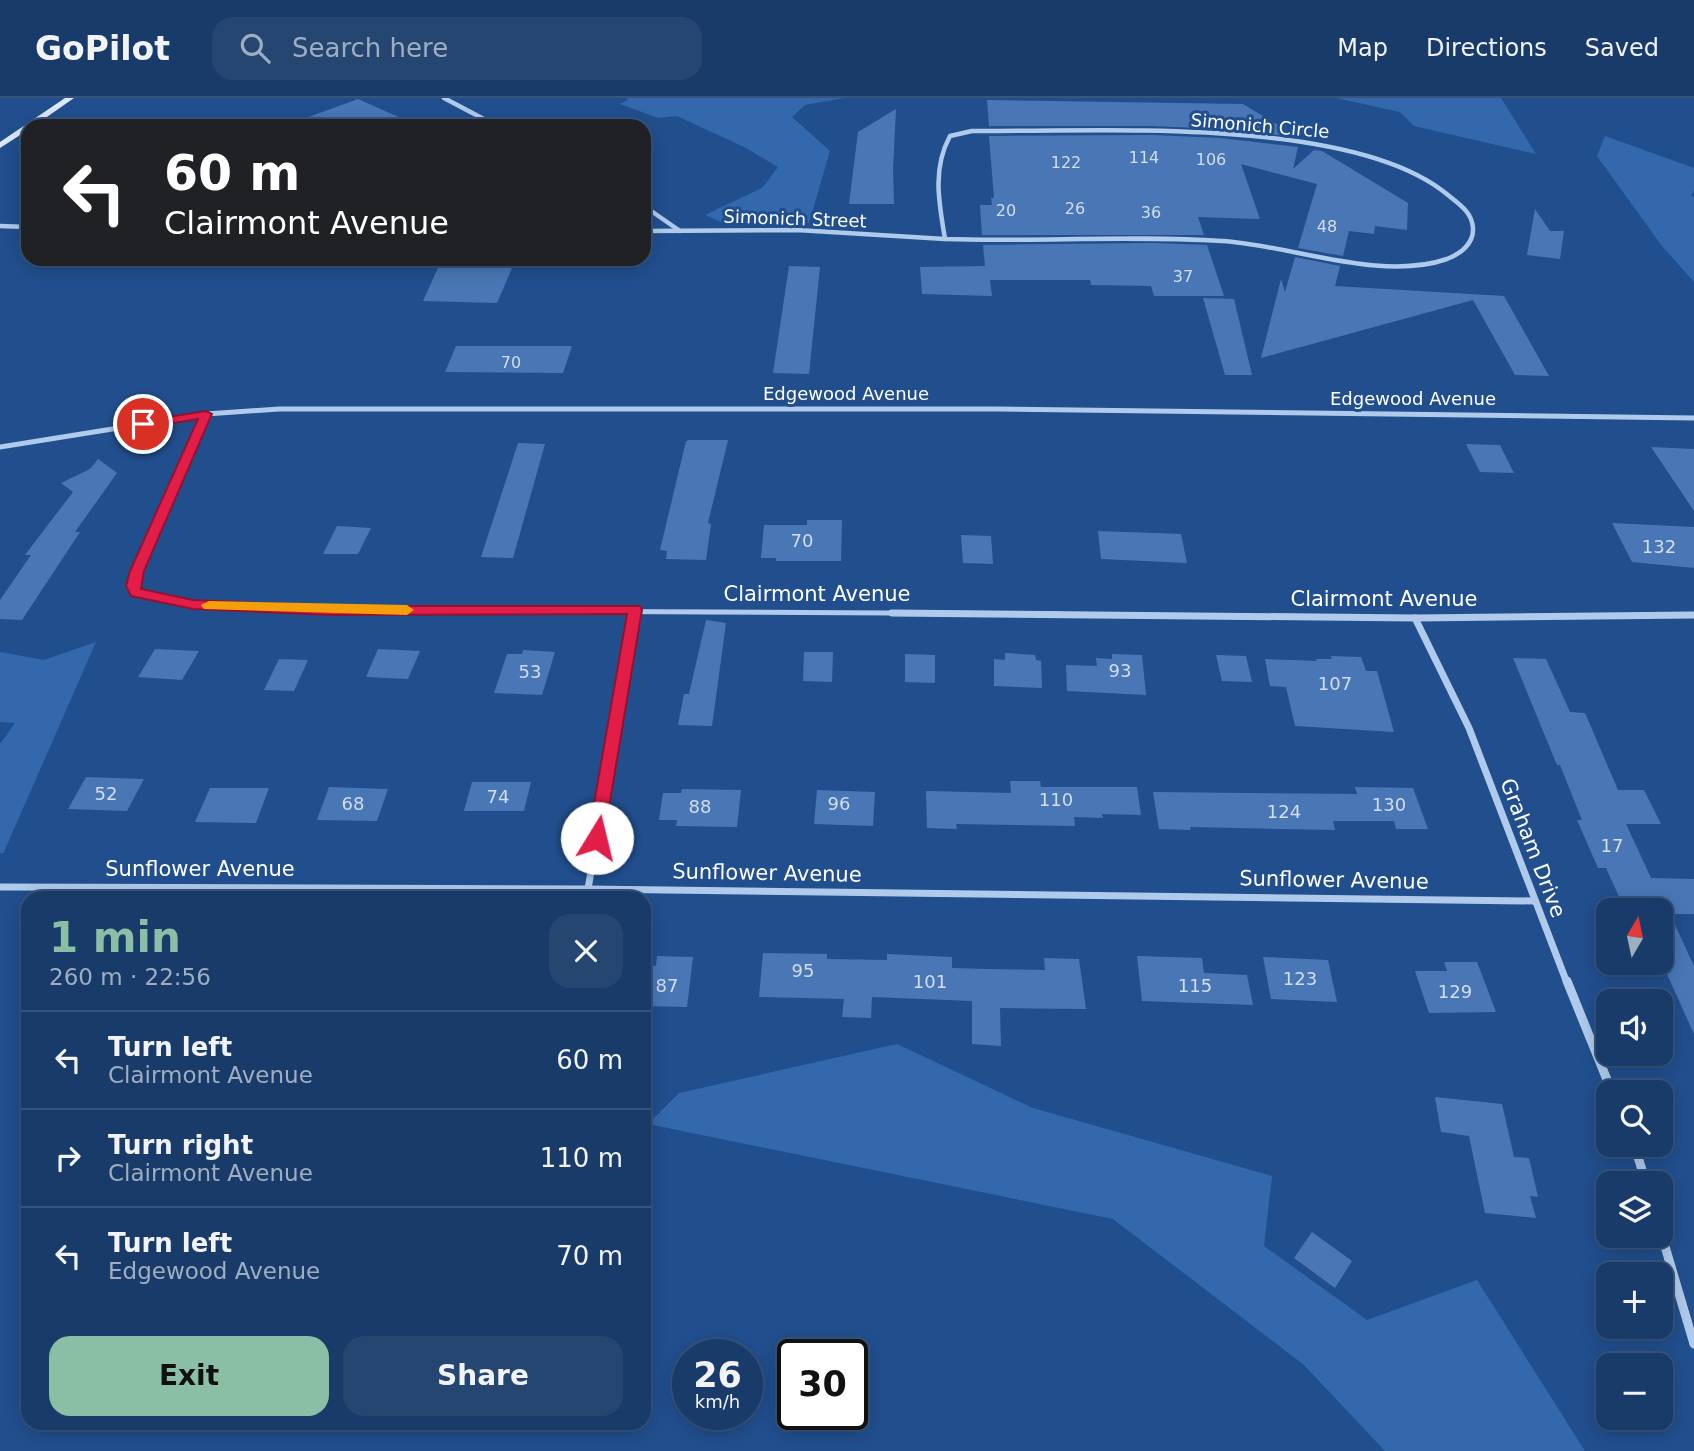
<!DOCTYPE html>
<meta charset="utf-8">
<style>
body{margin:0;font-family:"DejaVu Sans",sans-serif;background:#264672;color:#f1f3f6;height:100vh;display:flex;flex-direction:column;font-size:26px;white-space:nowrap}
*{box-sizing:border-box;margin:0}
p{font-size:23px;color:#9fadc1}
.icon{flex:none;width:38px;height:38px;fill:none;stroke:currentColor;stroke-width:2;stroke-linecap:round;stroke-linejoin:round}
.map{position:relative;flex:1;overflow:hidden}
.details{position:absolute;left:21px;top:793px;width:630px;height:539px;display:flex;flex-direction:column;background:#193b6a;border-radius:21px;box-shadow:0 4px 18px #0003,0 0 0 2px #37557e}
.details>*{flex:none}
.top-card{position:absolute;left:21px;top:21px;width:630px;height:147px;border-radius:21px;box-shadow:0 4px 18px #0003,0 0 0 2px #37557e;background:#202124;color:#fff;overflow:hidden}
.needle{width:46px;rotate:9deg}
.fabs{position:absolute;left:1596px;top:800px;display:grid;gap:14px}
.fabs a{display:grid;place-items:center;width:77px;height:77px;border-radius:14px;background:#193b6a;box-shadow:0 4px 18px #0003,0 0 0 2px #37557e;font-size:35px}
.speed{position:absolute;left:672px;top:1241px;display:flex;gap:14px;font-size:35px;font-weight:700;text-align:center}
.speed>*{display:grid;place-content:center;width:91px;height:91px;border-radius:50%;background:#193b6a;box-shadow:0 4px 18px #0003,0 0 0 2px #37557e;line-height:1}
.speed small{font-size:18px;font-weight:400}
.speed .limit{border:4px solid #111;border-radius:10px;background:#fff;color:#111}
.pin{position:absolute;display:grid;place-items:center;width:60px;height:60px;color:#fff;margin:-30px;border:4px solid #fff;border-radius:50%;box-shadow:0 2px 7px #0007}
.me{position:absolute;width:77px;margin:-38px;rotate:9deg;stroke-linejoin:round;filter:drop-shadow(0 0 5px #0008)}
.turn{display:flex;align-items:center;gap:24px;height:147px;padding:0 28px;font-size:32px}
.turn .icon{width:91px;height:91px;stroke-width:2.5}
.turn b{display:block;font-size:49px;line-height:60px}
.round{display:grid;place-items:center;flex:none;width:74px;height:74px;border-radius:21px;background:#264672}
.summary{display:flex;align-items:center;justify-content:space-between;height:119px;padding:0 28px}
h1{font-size:42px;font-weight:800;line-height:52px;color:#8abfa5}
.action{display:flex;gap:14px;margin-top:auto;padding:14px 28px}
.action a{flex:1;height:80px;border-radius:21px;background:#8abfa5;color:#111;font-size:28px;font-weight:800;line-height:80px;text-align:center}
.action a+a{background:#264672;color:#f1f3f6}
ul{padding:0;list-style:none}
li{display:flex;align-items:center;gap:21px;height:98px;padding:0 28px;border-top:2px solid #37557e}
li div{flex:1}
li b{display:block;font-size:26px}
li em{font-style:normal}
header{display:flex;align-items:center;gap:42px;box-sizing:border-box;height:98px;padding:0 35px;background:#193b6a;border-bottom:2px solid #37557e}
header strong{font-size:33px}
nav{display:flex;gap:38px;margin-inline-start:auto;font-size:24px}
.search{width:490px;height:63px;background:#264672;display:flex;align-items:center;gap:18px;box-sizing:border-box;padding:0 24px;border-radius:21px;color:#9fadc1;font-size:26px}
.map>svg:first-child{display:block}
</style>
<header>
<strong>GoPilot</strong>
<div class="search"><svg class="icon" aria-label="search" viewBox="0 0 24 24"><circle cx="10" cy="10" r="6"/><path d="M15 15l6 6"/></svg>Search here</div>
<nav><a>Map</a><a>Directions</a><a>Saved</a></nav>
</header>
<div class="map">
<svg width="1694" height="1353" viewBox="0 0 1694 1353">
<rect width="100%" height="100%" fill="#214f8e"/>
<g fill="#3468ac">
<polygon points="626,0 844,0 805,7 792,19 830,53 809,125 721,124 705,117 762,90 778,69 744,49 677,18 658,20 620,6 628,2"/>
<polygon points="1336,0 1501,0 1536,56 1414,28 1400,14"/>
<polygon points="1605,38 1694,70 1694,93 1691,97 1694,100 1694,184 1662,148 1597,58"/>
<polygon points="96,544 3,756 0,755 0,646 15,625 0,624 0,554 44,562"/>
<polygon points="897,946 1033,1010 1272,1078 1264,1148 1367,1222 1477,1182 1585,1353 1385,1353 1304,1267 1113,1121 648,1026 679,995"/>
</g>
<g fill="#4977b6">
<polygon points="358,1 419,28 293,28 292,25"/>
<polygon points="987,2 1243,6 1298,39 1221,31 1152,28 989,28"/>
<polygon points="896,11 893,71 894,106 849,106 858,34"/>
<polygon points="1152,37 1220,40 1298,49 1293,71 1314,52 1322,53 1408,105 1407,132 1375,128 1374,136 1349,133 1343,158 1298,150 1317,86 1241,66 1260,121 1198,119 1204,137 982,137 980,107 992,107 991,100 994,100 989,38"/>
<polygon points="1535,111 1550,133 1564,133 1560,161 1527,157"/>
<polygon points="1153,145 1207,147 1224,198 1154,198 1151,188 1091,187 1090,182 990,182 992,198 922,196 920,169 985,168 983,147"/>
<polygon points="1295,159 1340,168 1335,188 1504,198 1549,278 1515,277 1473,202 1261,260 1281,181 1285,194"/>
<polygon points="442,161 516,161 497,205 423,203"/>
<polygon points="789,168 820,169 809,276 773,275"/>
<polygon points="1203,200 1234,201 1252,277 1225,277"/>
<polygon points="456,248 572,248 563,275 445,274"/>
<polygon points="689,342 728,342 708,425 711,426 706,462 666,461 667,453 660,452 686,343"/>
<polygon points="518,345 545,346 513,460 481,459"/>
<polygon points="1466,346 1500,347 1514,375 1480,374"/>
<polygon points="1651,349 1694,351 1694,413"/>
<polygon points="98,361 117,375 75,434 80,434 22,522 0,521 0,502 31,457 25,457 73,394 61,385 90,371"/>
<polygon points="807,422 842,422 841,463 776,463 776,460 761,460 764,427 807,427"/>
<polygon points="1612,425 1694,429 1694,470 1632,464"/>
<polygon points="337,428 371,430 358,456 323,456"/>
<polygon points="1098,433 1181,436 1187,465 1101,461"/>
<polygon points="961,437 991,438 993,466 963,465"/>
<polygon points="706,522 726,525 712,628 678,627 684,596 689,596"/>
<polygon points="155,551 199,553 182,582 138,579"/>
<polygon points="378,551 420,553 408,581 366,579"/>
<polygon points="523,552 555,554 542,597 494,595 507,556 522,556"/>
<polygon points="804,554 833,554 832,584 803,583"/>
<polygon points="1005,555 1035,557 1036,562 1041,563 1042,590 994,588 994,561 1005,562"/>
<polygon points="905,556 935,557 935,585 905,584"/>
<polygon points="1112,556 1142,557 1146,597 1067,593 1066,567 1097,568 1096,560 1112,561"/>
<polygon points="1216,557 1246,558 1252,584 1222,583"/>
<polygon points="1331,558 1361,559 1366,573 1377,573 1394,634 1295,628 1286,589 1270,588 1265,561 1317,563 1316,561 1332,561"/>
<polygon points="1513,560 1546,561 1570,614 1585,615 1618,692 1644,692 1661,726 1626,726 1651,780 1694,781 1694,816 1670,816 1694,868 1694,936 1661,863 1661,812 1625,812 1606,770 1598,770 1577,722 1582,722 1560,667 1557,667"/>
<polygon points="279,561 308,562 294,593 264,592"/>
<polygon points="86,679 144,681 127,713 68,711"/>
<polygon points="1010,683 1040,683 1041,689 1137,689 1141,717 1102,716 1103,720 1074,719 1075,728 956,726 957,731 927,730 926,693 1011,695"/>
<polygon points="472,684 531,684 524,713 464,713"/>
<polygon points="329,689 388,691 377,723 317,722"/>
<polygon points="1355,689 1413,690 1428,731 1396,731 1394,723 1333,723 1335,732 1190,729 1191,732 1159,731 1153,694 1357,696"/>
<polygon points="210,690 269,690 256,725 195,724"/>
<polygon points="682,691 741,692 737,729 676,728 677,722 659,722 663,695 681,695"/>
<polygon points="817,692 875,694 873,728 814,726"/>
<polygon points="763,855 827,856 827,861 887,862 887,856 952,859 952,870 987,871 1045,872 1044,860 1079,861 1086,911 1000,910 1001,948 972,946 972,903 872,899 871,920 842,919 844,901 759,899"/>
<polygon points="657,858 693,859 687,909 644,908 644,867 656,868"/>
<polygon points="1137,858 1202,860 1204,875 1247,877 1253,907 1142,903"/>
<polygon points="1263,859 1328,862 1337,904 1271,901"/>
<polygon points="1444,864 1477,864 1496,914 1429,915 1415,873 1447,873"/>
<polygon points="1435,999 1502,1006 1514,1059 1529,1060 1538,1099 1530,1098 1536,1120 1485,1115 1469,1038 1441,1034"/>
<polygon points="1312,1134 1352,1163 1335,1190 1294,1160"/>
</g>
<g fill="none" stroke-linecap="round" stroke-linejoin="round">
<g stroke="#b0caec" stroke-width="4.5">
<polyline points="444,0 497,28"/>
<path d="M972,33C1095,34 1353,17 1448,97C1459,106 1472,114 1473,130C1474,146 1460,156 1447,161C1380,184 1291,147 1222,143C1130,137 1037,144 945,141C939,105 932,71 950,38Z"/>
<polyline points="644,108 680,133"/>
<polyline points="0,128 28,129"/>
<polyline points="644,133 797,132 945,141"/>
</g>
<g stroke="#b0caec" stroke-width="5">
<polyline points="206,316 137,473 132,488 136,495 193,507 332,512 1062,516"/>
<polyline points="0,349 206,316 279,311 997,311 1694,320"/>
<polyline points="634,516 635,512"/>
</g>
<g stroke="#b0caec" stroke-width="7">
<polyline points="892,515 1415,520 1694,517"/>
<polyline points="1415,520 1469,630 1567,885"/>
<polyline points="0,789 588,791 1534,803"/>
<polyline points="588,791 635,515"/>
</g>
<g stroke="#b0caec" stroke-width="9">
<polyline points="1567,883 1612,994"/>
<polyline points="1634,1046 1646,1085"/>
<polyline points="1661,1135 1694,1246"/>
</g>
<polygon fill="#dce8f9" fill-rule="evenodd" points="65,0 74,0 34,28 28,28 28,32 0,50 0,44"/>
</g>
<polygon fill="#e11d48" stroke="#92132f" stroke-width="2" points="206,313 212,316 144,473 141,491 193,502 332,508 640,508 642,512 603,745 591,745 588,740 627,516 332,517 193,511 131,498 126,488 130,473 198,321 143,330 137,326 143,323"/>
<polygon fill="#f59e0b" points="209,503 407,507 414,512 407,517 204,511 201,507"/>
<g text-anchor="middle" stroke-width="6" stroke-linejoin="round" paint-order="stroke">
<g font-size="16" fill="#d2dded">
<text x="1144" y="65">114</text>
<text x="1211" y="67">106</text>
<text x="1066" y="70">122</text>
<text x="1075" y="116">26</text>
<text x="1006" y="118">20</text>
<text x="1151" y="120">36</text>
<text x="1327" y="134">48</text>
<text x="1183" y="184">37</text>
<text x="511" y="270">70</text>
</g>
<g font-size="18" fill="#fff" stroke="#214f8e">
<text transform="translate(1260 28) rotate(5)" y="6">Simonich Circle</text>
<text transform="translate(795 121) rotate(2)" y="6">Simonich Street</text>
<text x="846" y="302">Edgewood Avenue</text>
<text x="1413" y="307">Edgewood Avenue</text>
</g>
<g font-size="18" fill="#d2dded">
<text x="802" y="449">70</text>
<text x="1659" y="455">132</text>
<text x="1120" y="579">93</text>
<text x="530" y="580">53</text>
<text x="1335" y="592">107</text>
<text x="106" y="702">52</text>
<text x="498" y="705">74</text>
<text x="1056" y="708">110</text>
<text x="353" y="712">68</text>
<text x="839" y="712">96</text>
<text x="1389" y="713">130</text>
<text x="700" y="715">88</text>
<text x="1284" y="720">124</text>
<text x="1612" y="754">17</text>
<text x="803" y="879">95</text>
<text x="1300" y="887">123</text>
<text x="930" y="890">101</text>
<text x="667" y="894">87</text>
<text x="1195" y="894">115</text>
<text x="1455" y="900">129</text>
</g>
<g font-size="21" fill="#fff" stroke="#214f8e">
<text x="817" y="503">Clairmont Avenue</text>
<text x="1384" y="508">Clairmont Avenue</text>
<text transform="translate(1533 750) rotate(69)" y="7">Graham Drive</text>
<text x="200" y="778">Sunflower Avenue</text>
<text transform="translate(767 775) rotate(1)" y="7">Sunflower Avenue</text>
<text transform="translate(1334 782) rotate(1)" y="7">Sunflower Avenue</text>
</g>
</g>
</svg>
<div class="fabs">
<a><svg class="needle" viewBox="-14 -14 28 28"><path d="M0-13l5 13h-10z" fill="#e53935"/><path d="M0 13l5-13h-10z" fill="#9fadc1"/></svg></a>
<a><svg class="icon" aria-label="sound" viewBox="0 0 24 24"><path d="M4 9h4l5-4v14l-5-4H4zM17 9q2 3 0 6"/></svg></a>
<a><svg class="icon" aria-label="search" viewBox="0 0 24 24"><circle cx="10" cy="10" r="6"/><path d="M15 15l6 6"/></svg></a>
<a><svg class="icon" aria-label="layers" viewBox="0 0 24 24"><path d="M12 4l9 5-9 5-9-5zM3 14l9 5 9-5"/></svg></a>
<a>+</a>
<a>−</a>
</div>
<div class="speed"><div>26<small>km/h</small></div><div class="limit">30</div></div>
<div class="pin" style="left:143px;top:326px;background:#d93025"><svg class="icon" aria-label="arrive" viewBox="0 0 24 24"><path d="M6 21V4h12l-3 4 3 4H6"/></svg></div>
<svg class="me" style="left:597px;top:740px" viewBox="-20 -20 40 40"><circle r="19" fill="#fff"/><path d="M0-13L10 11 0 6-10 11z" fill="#e11d48"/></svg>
<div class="top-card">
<div class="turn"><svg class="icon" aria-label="left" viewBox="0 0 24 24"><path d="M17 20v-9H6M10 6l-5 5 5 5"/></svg><div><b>60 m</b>Clairmont Avenue</div></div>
</div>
<section class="details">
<div class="summary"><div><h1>1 min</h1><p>260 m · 22:56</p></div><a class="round"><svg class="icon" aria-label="close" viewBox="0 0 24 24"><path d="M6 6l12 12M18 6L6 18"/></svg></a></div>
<ul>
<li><svg class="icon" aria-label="left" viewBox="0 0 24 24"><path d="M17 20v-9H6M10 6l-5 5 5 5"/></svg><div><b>Turn left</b><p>Clairmont Avenue</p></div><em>60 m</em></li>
<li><svg class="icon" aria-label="right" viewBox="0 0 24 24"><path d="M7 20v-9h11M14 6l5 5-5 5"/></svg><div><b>Turn right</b><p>Clairmont Avenue</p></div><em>110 m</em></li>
<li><svg class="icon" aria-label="left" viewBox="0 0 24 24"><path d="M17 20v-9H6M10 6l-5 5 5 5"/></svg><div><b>Turn left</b><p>Edgewood Avenue</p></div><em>70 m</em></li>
</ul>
<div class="action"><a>Exit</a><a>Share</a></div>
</section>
</div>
